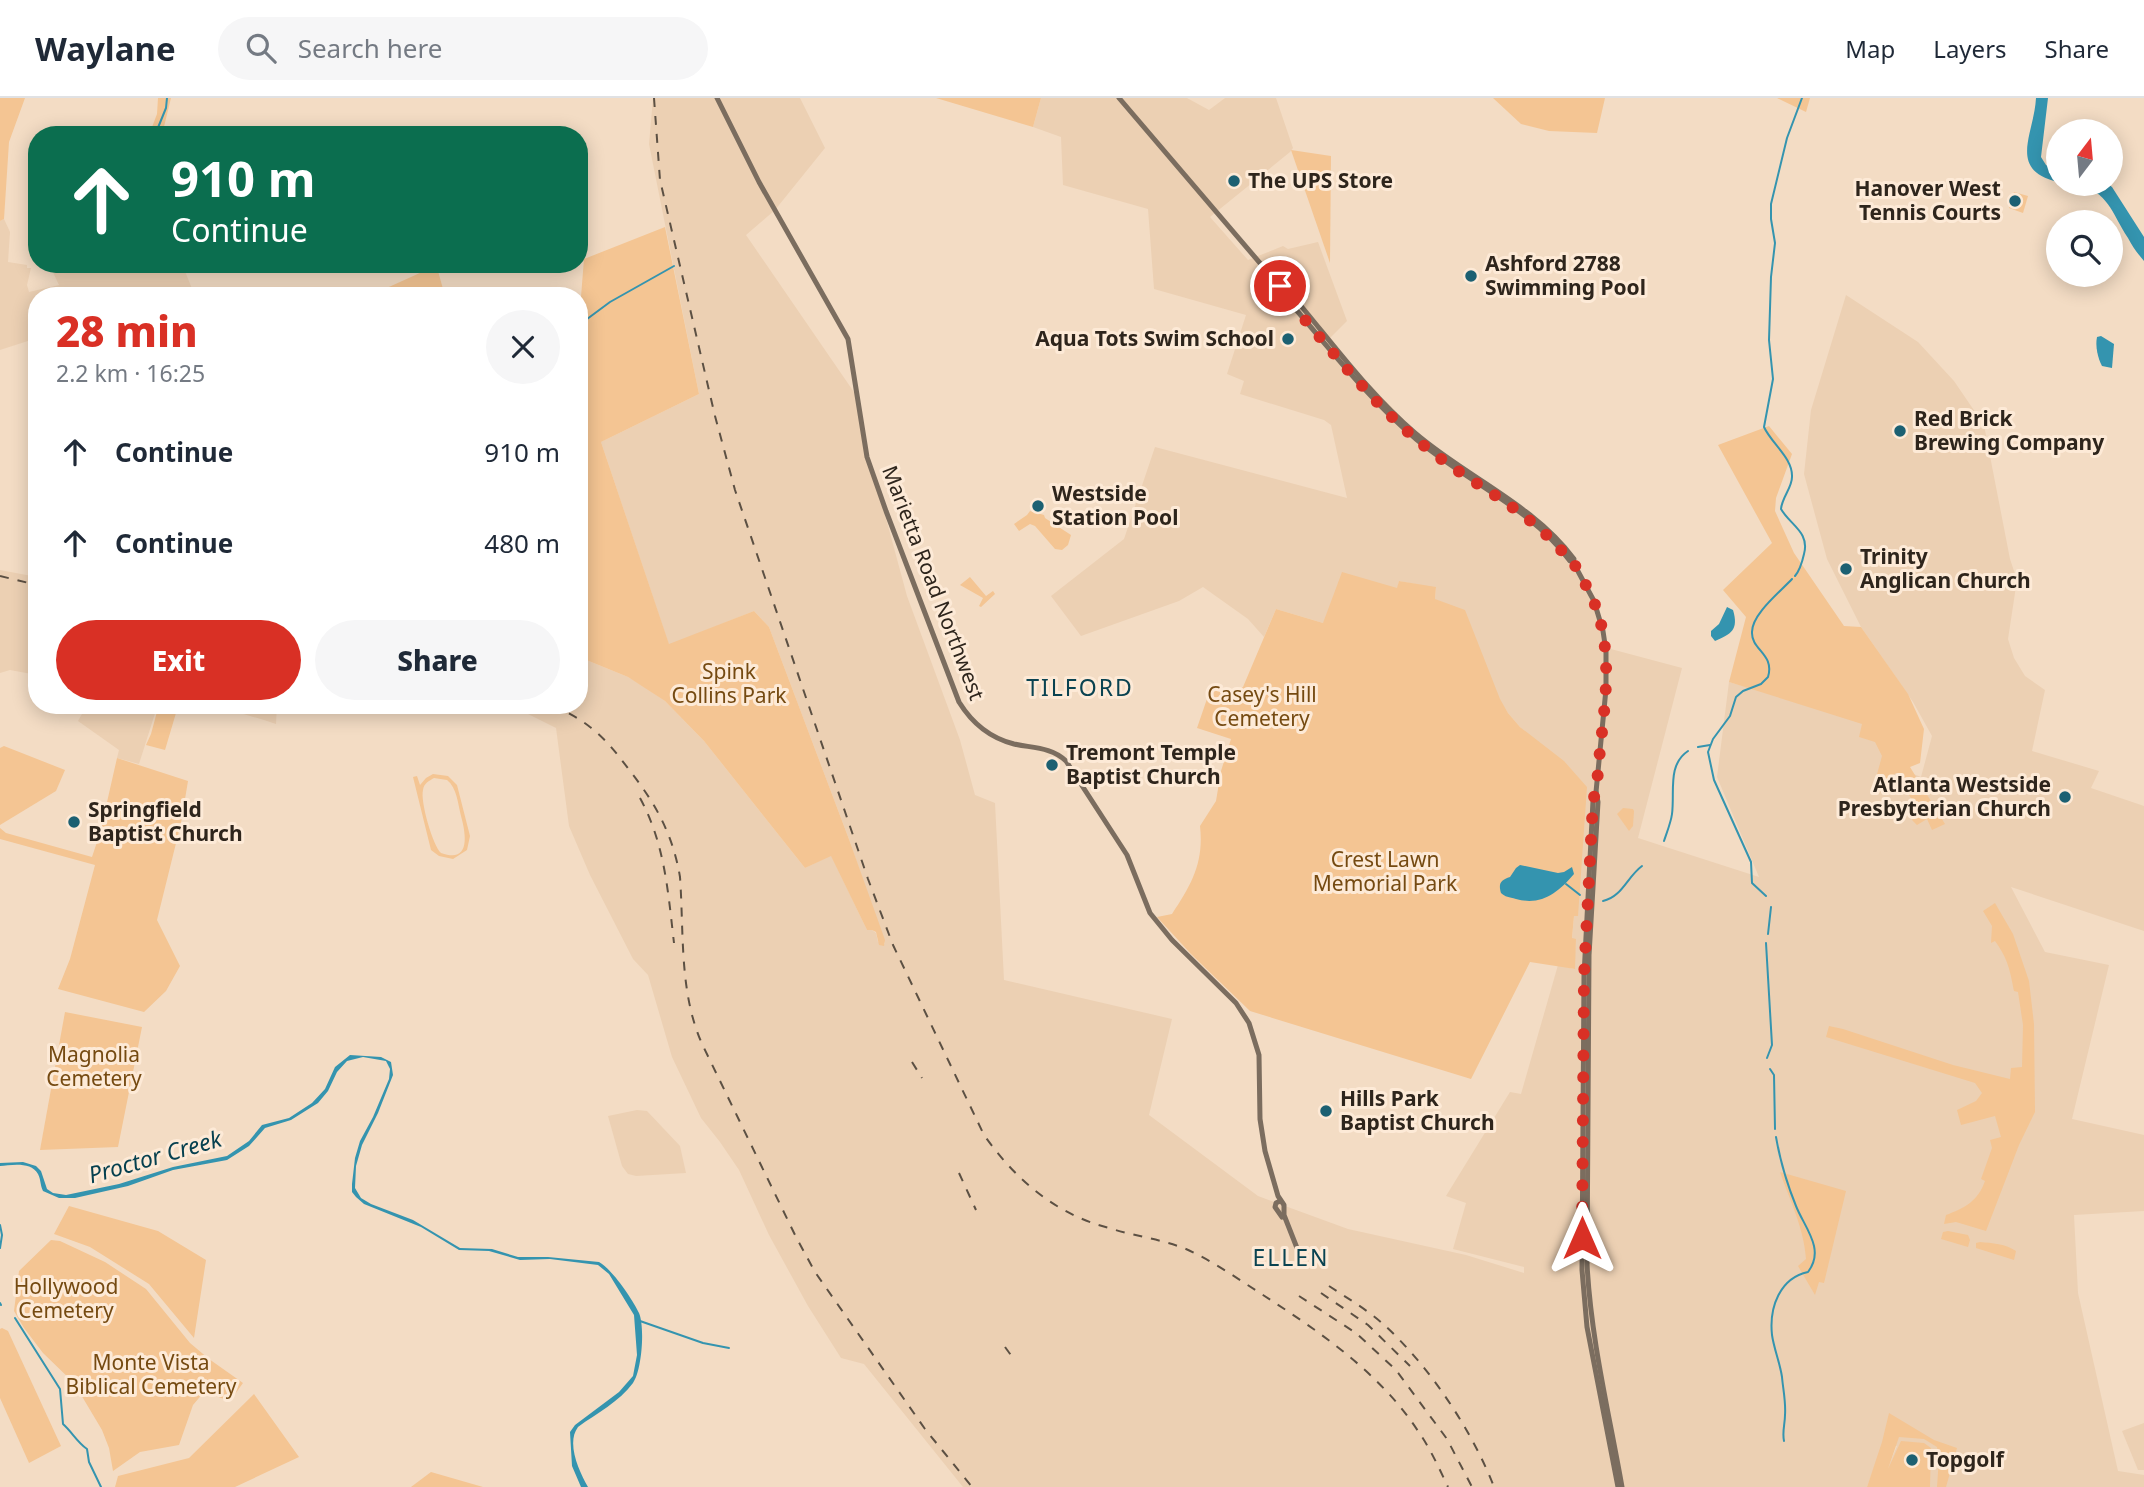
<!DOCTYPE html>
<meta charset="utf-8">
<style>
body{margin:0;font-family:"Noto Sans",sans-serif;background:#f6f6f7;color:#1f2937;height:100vh;display:flex;flex-direction:column;font-size:26px;white-space:nowrap}
*{box-sizing:border-box;margin:0}
p{font-size:23px;color:#747a83}
.icon{flex:none;width:38px;height:38px;fill:none;stroke:currentColor;stroke-width:2;stroke-linecap:round;stroke-linejoin:round}
.map{position:relative;flex:1;overflow:hidden}
.details{position:absolute;left:28px;top:189px;width:560px;height:427px;display:flex;flex-direction:column;background:#fff;border-radius:28px;box-shadow:0 4px 18px #0003}
.details>*{flex:none}
.banner{position:absolute;left:28px;top:28px;width:560px;height:147px;border-radius:28px;box-shadow:0 4px 18px #0003;background:#0b6e4f;color:#fff;overflow:hidden}
.needle{width:46px;rotate:16deg}
.fabs{position:absolute;left:2046px;top:21px;display:grid;gap:14px}
.fabs a{display:grid;place-items:center;width:77px;height:77px;border-radius:50%;background:#fff;box-shadow:0 4px 18px #0003;font-size:35px}
.pin{position:absolute;display:grid;place-items:center;width:60px;height:60px;color:#fff;margin:-30px;border:4px solid #fff;border-radius:50%;box-shadow:0 2px 7px #0007}
.me{position:absolute;width:77px;margin:-38px;rotate:0deg;stroke-linejoin:round;filter:drop-shadow(0 0 5px #0008)}
.turn{display:flex;align-items:center;gap:24px;height:147px;padding:0 28px;font-size:32px}
.turn .icon{width:91px;height:91px;stroke-width:2.5}
.turn b{display:block;font-size:49px;line-height:60px}
.round{display:grid;place-items:center;flex:none;width:74px;height:74px;border-radius:37px;background:#f6f6f7}
.summary{display:flex;align-items:center;justify-content:space-between;height:119px;padding:0 28px}
h1{font-size:42px;font-weight:800;line-height:52px;color:#d93025}
.primary-button{display:flex;gap:14px;margin-top:auto;padding:14px 28px}
.primary-button a{flex:1;height:80px;border-radius:42px;background:#d93025;color:#fff;font-size:28px;font-weight:800;line-height:80px;text-align:center}
.primary-button a+a{background:#f6f6f7;color:#1f2937}
ul{padding:0;list-style:none}
li{display:flex;align-items:center;gap:21px;height:91px;padding:0 28px}
li div{flex:1}
li b{display:block;font-size:26px}
li em{font-style:normal}
header{display:flex;align-items:center;gap:42px;box-sizing:border-box;height:98px;padding:0 35px;background:#fff;border-bottom:2px solid #e0e1e3}
header strong{font-size:33px}
nav{display:flex;gap:38px;margin-inline-start:auto;font-size:24px}
.search{width:490px;height:63px;background:#f6f6f7;display:flex;align-items:center;gap:18px;box-sizing:border-box;padding:0 24px;border-radius:38px;color:#747a83;font-size:26px}
.map>svg:first-child{display:block}
</style>
<header>
<strong>Waylane</strong>
<div class="search"><svg class="icon" aria-label="search" viewBox="0 0 24 24"><circle cx="10" cy="10" r="6"/><path d="M15 15l6 6"/></svg>Search here</div>
<nav><a>Map</a><a>Layers</a><a>Share</a></nav>
</header>
<div class="map">
<svg width="2144" height="1389" viewBox="0 0 2144 1389">
<rect width="100%" height="100%" fill="#f3dcc4"/>
<g fill="#ecd0b3">
<polygon points="653,0 800,0 825,50 775,112 746,137 858,300 861,328 907,498 960,642 975,697 995,705 1004,882 1172,921 1149,1017 1258,1098 1348,1131 1466,1157 1524,1175 1524,1169 1453,1151 1466,1105 1446,1098 1510,994 1521,996 1558,867 1574,871 1576,841 1572,841 1574,818 1577,818 1535,642 1520,629 1508,615 1435,501 1436,490 1399,483 1398,490 1323,525 1276,511 1264,539 1248,521 1203,489 1179,503 1081,538 1051,498 1124,441 1155,349 1347,400 1331,327 1324,322 1240,296 1244,283 1227,276 1246,217 1154,191 1148,111 1063,87 1061,39 1033,29 1041,0 1187,0 1209,12 1225,0 1276,0 1293,50 1290,54 1210,119 1248,162 1283,148 1288,151 1318,144 1347,223 1327,243 1418,336 1531,422 1566,462 1590,494 1607,550 1682,570 1638,740 1759,779 1717,679 1729,584 1888,630 1885,665 1921,679 1932,638 1913,604 1861,529 1827,461 1804,376 1811,312 1846,197 1918,244 1954,283 1984,327 2010,461 2017,482 2008,541 2014,560 2025,578 2045,592 2032,653 2099,673 2091,690 2144,708 2144,833 2011,789 2045,854 2109,867 2072,1021 2144,1037 2144,1113 2074,1117 2078,1195 2118,1373 2144,1377 2144,1389 1880,1389 1897,1348 1883,1345 1867,1389 963,1389 864,1266 841,1260 808,1208 769,1137 739,1072 720,1044 701,1020 672,959 648,877 633,861 590,777 569,728 556,630 510,607 579,607 579,559 628,579 640,586 665,603 704,643 805,770 831,757 867,832 872,832 876,835 878,844 885,846 850,744 769,529 754,513 669,547 601,344 699,296 649,46"/>
<polygon points="4,121 10,134 8,164 27,167 27,170 31,170 27,187 29,194 59,187 49,166 182,166 195,198 37,198 37,240 0,252 0,123"/>
<polygon points="0,472 37,479 37,577 10,572 0,575"/>
<polygon points="87,607 161,607 160,610 157,609 139,666 117,660 119,652 78,623"/>
<polygon points="213,607 277,607 276,626 264,622"/>
<polygon points="637,1012 647,1013 680,1048 686,1075 636,1078 628,1076 622,1068 608,1018"/>
<polygon points="2144,1325 2144,1372 2138,1372 2122,1333"/>
</g>
<g fill="#f4c593" fill-rule="evenodd">
<polygon points="0,0 25,0 9,44 4,121 0,123"/>
<polygon points="158,0 171,0 162,37 149,37 157,16"/>
<polygon points="936,0 1041,0 1033,29"/>
<polygon points="1493,0 1605,0 1597,35 1549,33 1521,26"/>
<polygon points="1777,0 1810,0 1806,14"/>
<polygon points="1291,52 1331,58 1330,165"/>
<polygon points="2014,94 2028,98 2023,115 2009,110"/>
<polygon points="665,129 699,296 601,344 669,546 754,513 769,529 850,744 885,842 884,848 879,847 876,834 872,832 867,832 831,758 805,770 704,643 665,603 628,579 579,559 579,224 584,161"/>
<polygon points="430,166 436,166 445,198 369,198 422,174"/>
<polygon points="1769,328 1792,356 1776,400 1775,413 1794,455 1844,528 1861,529 1908,596 1924,631 1920,665 1910,669 1945,726 1932,732 1927,721 1917,727 1912,722 1918,712 1896,675 1873,691 1882,658 1875,644 1859,639 1862,626 1729,584 1746,519 1723,492 1772,445 1718,347"/>
<polygon points="1030,413 1044,417 1045,420 1071,437 1068,447 1062,452 1055,451 1035,428 1030,426 1019,433 1014,426 1027,417"/>
<path d="M1342,474L1397,490L1399,483L1436,489L1435,501L1465,512L1500,601L1508,615L1520,629L1564,663L1587,689L1578,818H1574L1572,840L1576,841L1575,871L1530,864L1471,981L1250,913L1191,856L1157,819L1172,816C1192,786 1204,764 1200,728L1216,703L1221,673L1231,641L1197,630L1209,595L1219,592L1227,600L1243,589L1276,511L1323,525Z"/>
<polygon points="970,479 986,498 993,493 995,496 981,509 979,508 983,500 960,487"/>
<polygon points="158,610 176,615 165,652 146,647 151,636"/>
<polygon points="4,648 65,672 56,693 0,727 0,650"/>
<polygon points="117,660 188,683 181,725 157,822 180,868 166,893 144,914 58,891 70,861 95,767 0,741 0,730 6,735 92,759 100,735"/>
<path d="M433,676L448,678L457,687L470,738L467,752L453,761L439,758L431,752L413,679L417,678L420,687L426,680ZM434,680L447,682C457,690 458,706 461,718C466,736 471,766 441,755C433,748 420,703 423,692C424,685 429,683 434,680Z"/>
<polygon points="1623,710 1633,711 1634,713 1633,728 1629,733 1617,716"/>
<path d="M1995,805L2013,836L2029,883L2034,926L2035,1014L2019,1047L1986,1133L1956,1124L1944,1126L1946,1117C1965,1110 1978,1103 1985,1083L1981,1081L1992,1050L1990,1042L2001,1039L1995,1018L1961,1027L1957,1012L1976,1003L1982,995L1975,985L1826,939L1829,928L1843,931L1953,967L2010,981L2011,970L2022,969L2023,927L2018,894L2014,893C2010,872 2008,861 1995,843L1991,845L1992,828L1983,813Z"/>
<polygon points="65,914 142,929 118,1049 40,1052"/>
<path d="M1780,1074L1846,1093L1824,1185L1819,1184L1815,1197L1798,1168L1806,1161C1804,1130 1790,1103 1780,1074Z"/>
<polygon points="69,1108 158,1133 206,1162 194,1240 149,1186 90,1149 54,1136"/>
<polygon points="1948,1133 1968,1137 1970,1142 1968,1149 1941,1141 1943,1134"/>
<polygon points="51,1142 60,1143 105,1164 146,1191 190,1245 209,1261 243,1285 230,1303 204,1294 193,1307 179,1347 140,1354 113,1373 109,1350 102,1332 74,1285 43,1255 24,1230 14,1213 19,1173"/>
<path d="M1980,1144C1992,1145 2006,1146 2016,1153L2014,1162L1976,1150V1145Z"/>
<polygon points="2,1230 8,1233 61,1348 29,1365 0,1300 0,1231"/>
<polygon points="254,1296 299,1359 235,1389 115,1389 118,1378 189,1360"/>
<polygon points="1889,1315 1934,1342 1957,1350 1946,1389 1937,1389 1939,1360 1937,1349 1924,1341 1899,1339 1888,1371 1901,1343 1924,1345 1931,1350 1930,1389 1867,1389 1882,1344"/>
<polygon points="431,1374 483,1389 411,1389"/>
</g>
<g fill="#3494af">
<path d="M2036,0H2048L2041,59L2046,67L2058,73V84C2007,72 2034,37 2036,0Z"/>
<path d="M2076,86H2108L2112,89L2144,139V163C2138,156 2132,148 2128,140C2111,114 2109,94 2076,86Z"/>
<path d="M2101,238L2114,246L2112,270L2102,268C2098,261 2095,248 2097,239Z"/>
<path d="M1727,509L1733,512C1739,532 1731,536 1715,543L1711,538V533L1719,526Z"/>
<path d="M1520,767L1558,775L1564,774L1572,769L1574,776C1558,795 1541,808 1516,801C1509,799 1505,799 1501,795C1498,785 1501,782 1510,779L1516,770Z"/>
<path d="M350,957L381,959L391,964L393,977L378,1015L362,1047L356,1068L355,1090L361,1100L371,1106L413,1122L460,1150L492,1151L518,1159H548L599,1164C612,1171 633,1202 639,1215C645,1229 642,1272 633,1285C619,1304 597,1315 578,1329C566,1345 579,1373 588,1389H581L572,1368L570,1334L575,1327L619,1294L633,1278L637,1257L634,1217L609,1176L598,1167L550,1161L520,1162L489,1153L459,1152L421,1129L364,1106L356,1099L352,1094V1086L355,1060L360,1043L373,1019L389,981L390,971L386,963L363,959L347,963L337,974L328,993L318,1005L291,1022L265,1030L249,1048L227,1062L173,1072L128,1088L75,1100H59L43,1093C40,1087 41,1082 38,1076C31,1063 11,1067 0,1068V1065L23,1064L36,1068L41,1073L47,1091L53,1095L66,1097L119,1086L173,1069L227,1058L249,1043L262,1027L289,1020L312,1005L325,991L335,969Z"/>
</g>
<g fill="none" stroke-linecap="round" stroke-linejoin="round">
<g stroke="#3494af" stroke-width="2">
<polyline points="155,37 166,10 167,0"/>
<polyline points="579,227 610,204 674,168"/>
<path d="M1795,478C1800,472 1802,465 1804,456C1810,434 1790,427 1781,411C1782,399 1792,390 1792,379C1793,360 1771,345 1764,329L1773,281L1769,242L1771,179L1775,145L1771,121V106L1787,40L1802,0"/>
<polyline points="1698,649 1710,647"/>
<path d="M1664,743C1667,734 1671,724 1672,716C1675,694 1667,667 1688,653"/>
<polyline points="1566,786 1580,797"/>
<path d="M1766,798L1752,785L1751,764L1714,682L1708,654L1713,641L1730,618L1736,599L1743,593L1761,586L1768,579C1775,556 1751,552 1752,534C1752,516 1780,494 1792,481"/>
<path d="M1603,803C1622,799 1627,779 1642,768"/>
<polyline points="1768,836 1771,809"/>
<polyline points="1766,845 1772,947 1767,960"/>
<polyline points="1770,971 1774,977 1775,1031"/>
<path d="M1776,1039C1780,1062 1787,1086 1796,1108C1801,1121 1811,1134 1814,1148C1816,1157 1814,1166 1808,1174C1780,1180 1769,1209 1772,1237C1774,1251 1780,1265 1782,1279C1783,1291 1786,1304 1785,1317C1785,1326 1782,1334 1784,1343"/>
<polyline points="0,1127 2,1137 0,1150"/>
<polyline points="0,1205 1,1207"/>
<path d="M15,1220L60,1291L63,1326C72,1334 77,1344 87,1351L89,1364L101,1389"/>
<polyline points="640,1223 703,1245 729,1250"/>
</g>
<g stroke="#7b6d5f" stroke-width="5">
<path d="M717,0L759,84L848,241L867,359L886,413L959,604C972,625 990,640 1014,646C1032,650 1052,649 1066,663L1127,757L1150,815L1172,842L1236,905L1249,925L1259,957L1260,1021L1265,1053L1278,1098L1284,1107V1117L1297,1150"/>
<path d="M1119,0L1277,185L1291,196C1331,243 1368,295 1415,335C1466,379 1533,406 1574,461L1573,464L1594,503L1603,533L1606,553V591L1596,694L1598,704L1589,857L1587,1166C1591,1242 1609,1315 1622,1389"/>
<path d="M1282,191L1286,200C1328,248 1367,300 1416,341C1466,383 1531,410 1570,463L1573,464"/>
<polyline points="1596,694 1593,703 1584,878 1582,1172 1587,1229 1618,1389"/>
<polyline points="1280,1103 1276,1105 1275,1109 1282,1119"/>
</g>
<g stroke="#5c5043" stroke-width="2" stroke-dasharray="9 9" stroke-linecap="butt">
<path d="M654,0L660,82L715,318L735,392L868,781L893,847L984,1037C1016,1082 1055,1116 1109,1130C1134,1138 1161,1141 1186,1151C1213,1163 1238,1181 1263,1197C1320,1234 1380,1275 1418,1333C1430,1350 1439,1370 1448,1389"/>
<polyline points="0,478 37,487"/>
<path d="M553,607C566,614 579,620 590,629C606,641 618,657 630,673C656,706 673,737 680,779C684,836 679,896 703,948L796,1139L815,1174L925,1331L972,1389"/>
<path d="M640,700C665,746 668,794 674,845"/>
<polyline points="912,964 922,980"/>
<polyline points="959,1075 976,1112"/>
<path d="M1329,1188C1347,1200 1366,1211 1382,1225C1428,1266 1472,1332 1494,1389"/>
<polyline points="1321,1195 1368,1227 1410,1268"/>
<polyline points="1299,1198 1356,1235 1396,1272 1447,1341 1472,1389"/>
<polyline points="1005,1249 1013,1260"/>
</g>
</g>
<g fill="none" stroke-linecap="round" stroke-linejoin="round">
<path stroke="#d93025" stroke-width="12" stroke-dasharray="0 21.6" d="M1280,188L1286,200C1332,252 1374,308 1428,351C1476,389 1533,414 1570,463L1573,464C1582,480 1591,495 1597,512C1616,569 1600,630 1597,688L1593,703L1584,878L1582,1140"/>
</g>
<g fill="#1c6072" stroke="#fdead7" stroke-width="2.5">
<circle cx="1234" cy="83" r="7"/>
<circle cx="2015" cy="103" r="7"/>
<circle cx="1471" cy="178" r="7"/>
<circle cx="1288" cy="241" r="7"/>
<circle cx="1900" cy="333" r="7"/>
<circle cx="1038" cy="408" r="7"/>
<circle cx="1846" cy="471" r="7"/>
<circle cx="1052" cy="667" r="7"/>
<circle cx="2065" cy="699" r="7"/>
<circle cx="74" cy="724" r="7"/>
<circle cx="1326" cy="1013" r="7"/>
<circle cx="1912" cy="1362" r="7"/>
</g>
<g text-anchor="middle" stroke-width="6" stroke-linejoin="round" paint-order="stroke">
<g font-size="21" font-weight="bold" fill="#2e251c" stroke="#fdead7" text-anchor="start">
<text x="1248" y="90">The UPS Store</text>
<text x="2001" y="98" text-anchor="end">Hanover West<tspan x="2001" dy="24">Tennis Courts</tspan></text>
<text x="1485" y="173">Ashford 2788<tspan x="1485" dy="24">Swimming Pool</tspan></text>
<text x="1274" y="248" text-anchor="end">Aqua Tots Swim School</text>
<text x="1914" y="328">Red Brick<tspan x="1914" dy="24">Brewing Company</tspan></text>
<text x="1052" y="403">Westside<tspan x="1052" dy="24">Station Pool</tspan></text>
<text x="1860" y="466">Trinity<tspan x="1860" dy="24">Anglican Church</tspan></text>
<text x="1066" y="662">Tremont Temple<tspan x="1066" dy="24">Baptist Church</tspan></text>
<text x="2051" y="694" text-anchor="end">Atlanta Westside<tspan x="2051" dy="24">Presbyterian Church</tspan></text>
<text x="88" y="719">Springfield<tspan x="88" dy="24">Baptist Church</tspan></text>
<text x="1340" y="1008">Hills Park<tspan x="1340" dy="24">Baptist Church</tspan></text>
<text x="1926" y="1369">Topgolf</text>
</g>
<g font-size="21" fill="#2e251c" stroke="#fdead7">
<text transform="translate(933 485) rotate(69)" y="7">Marietta Road Northwest</text>
</g>
<g font-size="21" fill="#754a11" stroke="#fdead7">
<text x="729" y="581">Spink<tspan x="729" dy="24">Collins Park</tspan></text>
<text x="1262" y="604">Casey's Hill<tspan x="1262" dy="24">Cemetery</tspan></text>
<text x="1385" y="769">Crest Lawn<tspan x="1385" dy="24">Memorial Park</tspan></text>
<text x="94" y="964">Magnolia<tspan x="94" dy="24">Cemetery</tspan></text>
<text x="66" y="1196">Hollywood<tspan x="66" dy="24">Cemetery</tspan></text>
<text x="151" y="1272">Monte Vista<tspan x="151" dy="24">Biblical Cemetery</tspan></text>
</g>
<g font-size="23" letter-spacing="2" fill="#0a4351" stroke="#fdead7">
<text x="1080" y="598">TILFORD</text>
<text x="1291" y="1168">ELLEN</text>
</g>
<g font-size="23" font-style="italic" fill="#06404f" stroke="#fdead7">
<text transform="translate(155 1059) rotate(-16)" y="8">Proctor Creek</text>
</g>
</g>
</svg>
<div class="fabs">
<a><svg class="needle" viewBox="-14 -14 28 28"><path d="M0-13l5 13h-10z" fill="#e53935"/><path d="M0 13l5-13h-10z" fill="#747a83"/></svg></a>
<a><svg class="icon" aria-label="search" viewBox="0 0 24 24"><circle cx="10" cy="10" r="6"/><path d="M15 15l6 6"/></svg></a>
</div>
<div class="pin" style="left:1280px;top:188px;background:#d93025"><svg class="icon" aria-label="arrive" viewBox="0 0 24 24"><path d="M6 21V4h12l-3 4 3 4H6"/></svg></div>
<svg class="me" style="left:1582px;top:1140px" viewBox="-20 -20 40 40"><path d="M0-17L14 15 0 8-14 15z" fill="#d93025" stroke="#fff" stroke-width="4"/></svg>
<div class="banner">
<div class="turn"><svg class="icon" aria-label="ahead" viewBox="0 0 24 24"><path d="M12 20V5M6 11l6-6 6 6"/></svg><div><b>910 m</b>Continue</div></div>
</div>
<section class="details">
<div class="summary"><div><h1>28 min</h1><p>2.2 km · 16:25</p></div><a class="round"><svg class="icon" aria-label="close" viewBox="0 0 24 24"><path d="M6 6l12 12M18 6L6 18"/></svg></a></div>
<ul>
<li><svg class="icon" aria-label="ahead" viewBox="0 0 24 24"><path d="M12 20V5M6 11l6-6 6 6"/></svg><div><b>Continue</b></div><em>910 m</em></li>
<li><svg class="icon" aria-label="ahead" viewBox="0 0 24 24"><path d="M12 20V5M6 11l6-6 6 6"/></svg><div><b>Continue</b></div><em>480 m</em></li>
</ul>
<div class="primary-button"><a>Exit</a><a>Share</a></div>
</section>
</div>
